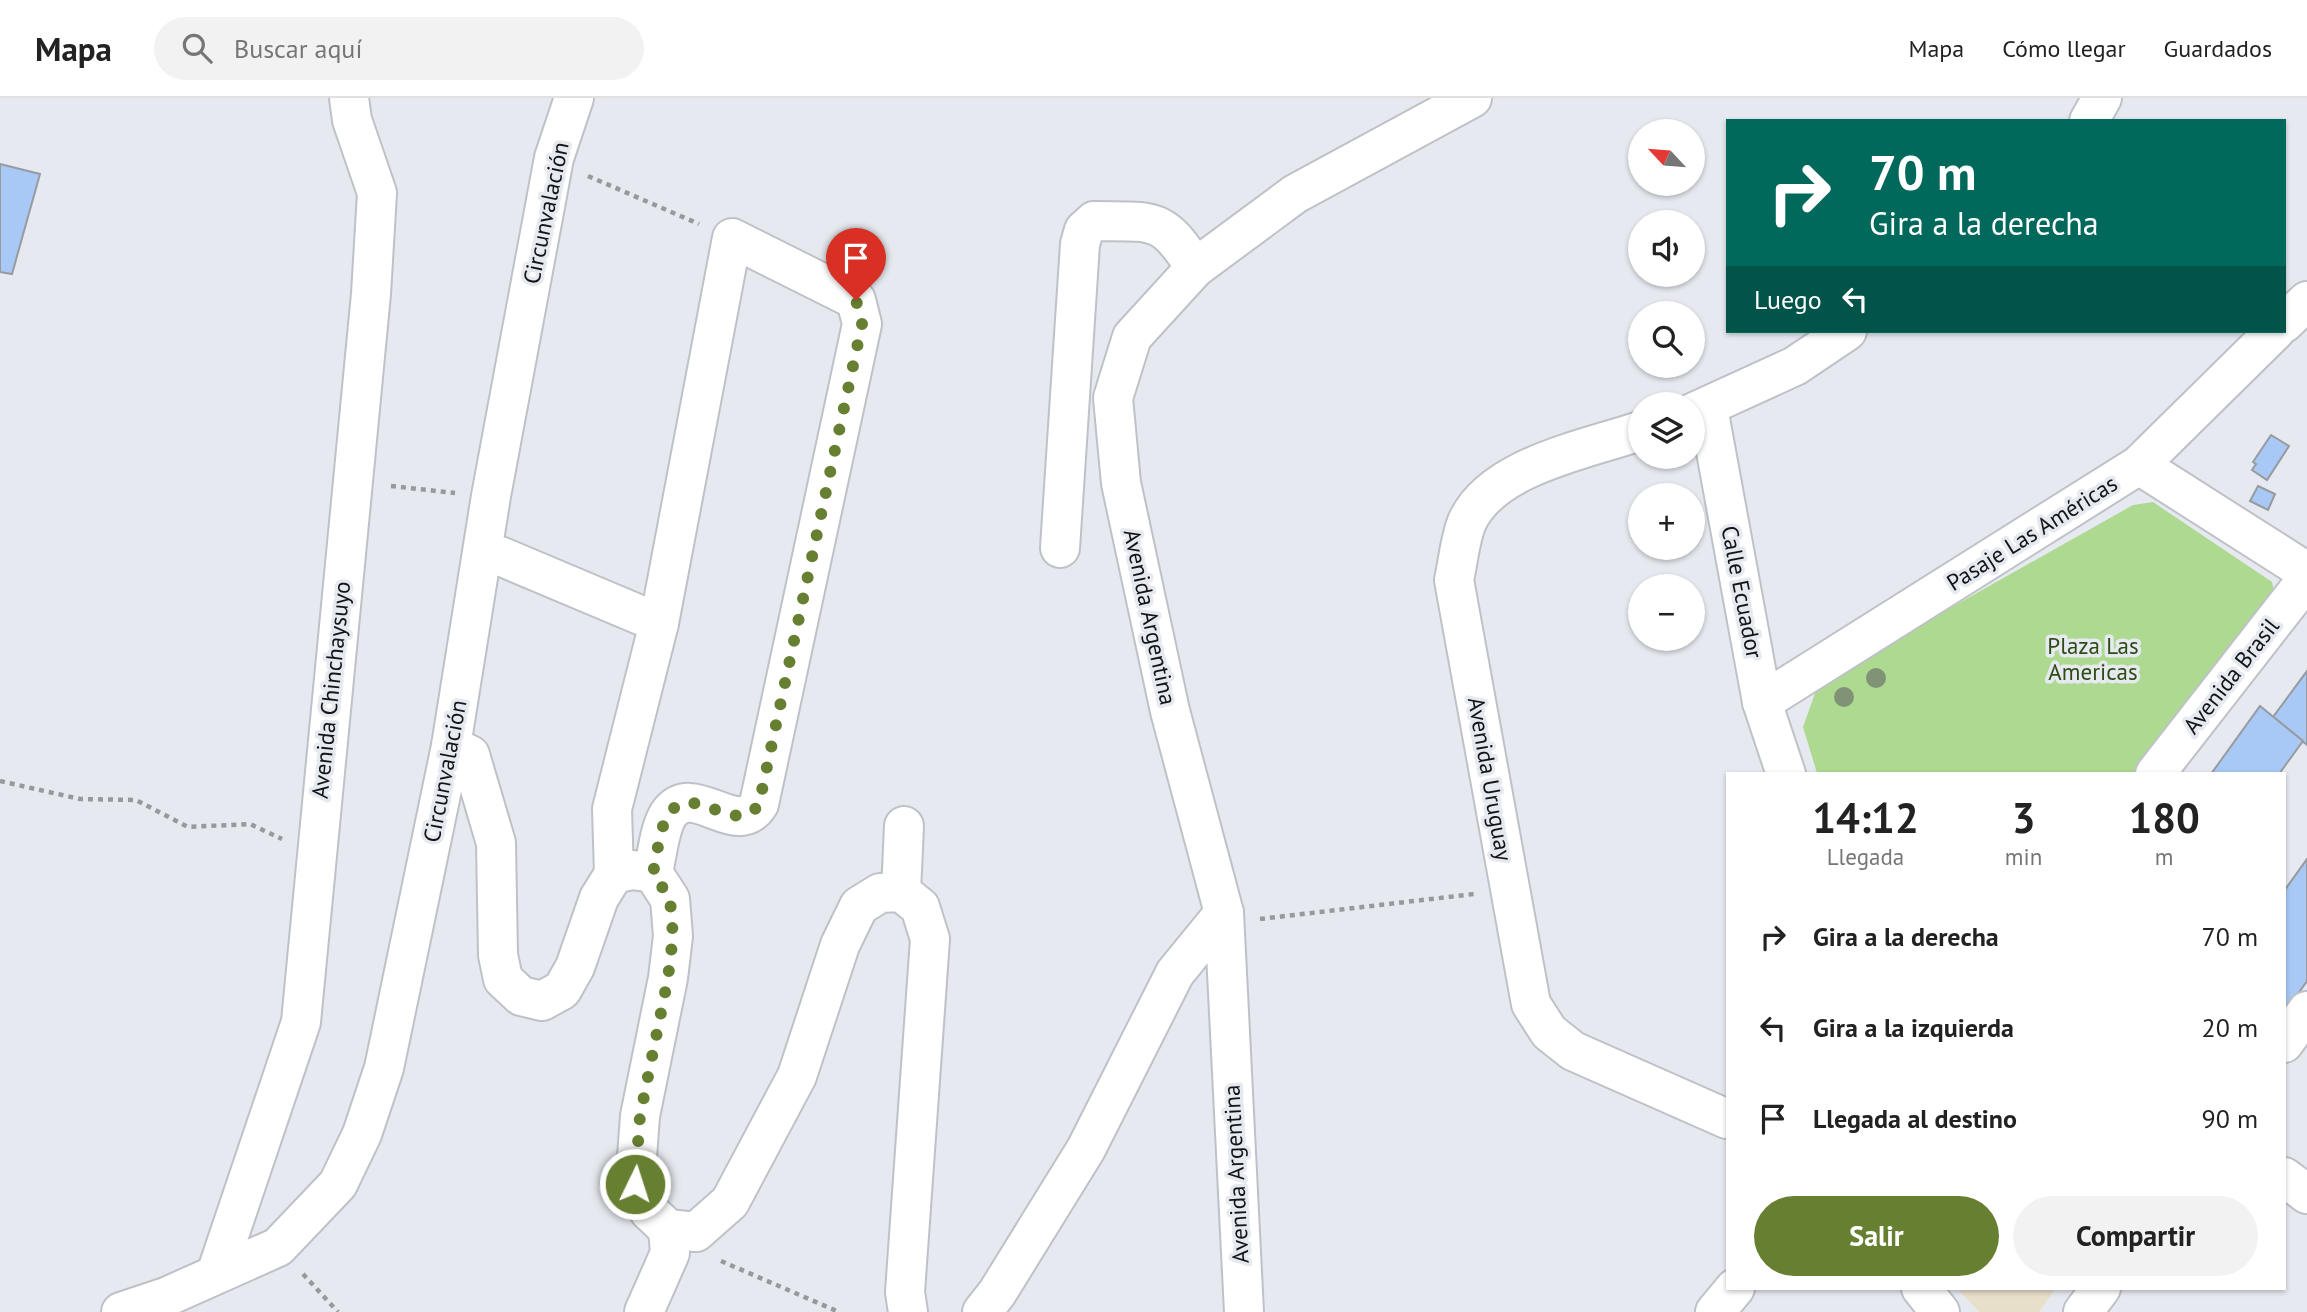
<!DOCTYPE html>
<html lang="es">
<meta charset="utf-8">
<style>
body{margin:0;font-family:"PT Sans",sans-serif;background:#f2f2f2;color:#222;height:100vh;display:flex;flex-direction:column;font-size:26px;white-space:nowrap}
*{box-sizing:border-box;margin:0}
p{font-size:23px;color:#767676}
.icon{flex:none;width:38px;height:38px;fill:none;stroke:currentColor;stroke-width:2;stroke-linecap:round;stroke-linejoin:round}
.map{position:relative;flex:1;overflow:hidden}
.sheet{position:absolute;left:1726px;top:674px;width:560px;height:518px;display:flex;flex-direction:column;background:#fff;border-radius:0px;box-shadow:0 2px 5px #0004}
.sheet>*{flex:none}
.guide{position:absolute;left:1726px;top:21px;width:560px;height:214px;border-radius:0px;box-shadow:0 2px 5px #0004;background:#00695c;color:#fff;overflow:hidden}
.needle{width:46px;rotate:296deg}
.tools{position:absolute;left:1628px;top:21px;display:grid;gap:14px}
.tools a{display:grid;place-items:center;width:77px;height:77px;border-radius:50%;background:#fff;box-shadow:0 2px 5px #0004;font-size:35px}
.pin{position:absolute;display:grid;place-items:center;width:60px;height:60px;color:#fff;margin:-72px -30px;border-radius:50% 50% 50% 0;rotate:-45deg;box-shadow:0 0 7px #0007}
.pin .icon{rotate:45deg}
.me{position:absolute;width:77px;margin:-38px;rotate:4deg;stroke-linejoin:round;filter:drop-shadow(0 0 5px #0008)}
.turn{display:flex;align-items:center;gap:24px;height:147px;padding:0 28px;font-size:32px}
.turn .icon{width:91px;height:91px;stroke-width:2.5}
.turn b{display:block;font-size:49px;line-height:60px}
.then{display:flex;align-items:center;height:66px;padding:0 28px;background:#0003;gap:14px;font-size:26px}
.eta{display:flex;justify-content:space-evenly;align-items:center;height:119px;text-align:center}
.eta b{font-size:42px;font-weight:600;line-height:49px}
.button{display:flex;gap:14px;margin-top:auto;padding:14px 28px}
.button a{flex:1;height:80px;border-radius:42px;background:#677f31;color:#fff;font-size:28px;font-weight:600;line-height:80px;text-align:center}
.button a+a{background:#f2f2f2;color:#222}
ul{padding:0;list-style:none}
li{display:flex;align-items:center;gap:21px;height:91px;padding:0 28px}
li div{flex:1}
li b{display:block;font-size:26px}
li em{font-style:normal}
header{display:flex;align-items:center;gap:42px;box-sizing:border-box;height:98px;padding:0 35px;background:#fff;border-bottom:2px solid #e0e0e0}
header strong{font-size:33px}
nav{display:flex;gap:38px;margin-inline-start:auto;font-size:24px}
.search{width:490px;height:63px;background:#f2f2f2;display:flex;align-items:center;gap:18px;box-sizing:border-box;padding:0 24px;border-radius:38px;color:#767676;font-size:26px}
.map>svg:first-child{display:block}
</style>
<header>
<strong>Mapa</strong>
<div class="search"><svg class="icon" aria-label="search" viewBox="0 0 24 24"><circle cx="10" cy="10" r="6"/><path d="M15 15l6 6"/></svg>Buscar aquí</div>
<nav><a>Mapa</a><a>Cómo llegar</a><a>Guardados</a></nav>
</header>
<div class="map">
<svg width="2307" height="1214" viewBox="0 0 2307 1214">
<rect width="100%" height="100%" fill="#e6eaf0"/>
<polygon fill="#e8dfca" points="1957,1190 2056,1190 2039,1214 1979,1214"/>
<polygon fill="#aed991" points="2153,404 2272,484 2278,511 2149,675 1817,675 1803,629 1819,584 2133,407"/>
<g fill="#a8c8f5" stroke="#979ba0" stroke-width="2">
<polygon points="0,66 40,76 12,176 0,174"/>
<polygon points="2271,337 2289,348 2267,382 2252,372 2256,366 2253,364"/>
<polygon points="2258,388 2275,396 2268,412 2250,403"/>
<polygon points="2307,573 2307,647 2273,619"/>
<polygon points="2260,608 2303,643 2279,676 2211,676"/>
<polygon points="2307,761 2307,883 2284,916 2284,793"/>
</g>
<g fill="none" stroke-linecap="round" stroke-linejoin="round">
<g stroke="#bec2c8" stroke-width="42">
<g id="minor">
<polyline points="2089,23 2102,0"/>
<polyline points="2284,225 2307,203"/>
<polyline points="1708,310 1762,604 1786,676"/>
<polyline points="1692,315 1795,268 1847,233"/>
<path d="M1640,333C1587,351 1492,368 1467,424C1460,441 1458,464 1454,482L1531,906L1549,934L1573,953L1727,1021"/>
<polyline points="2139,367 2307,474"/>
<path d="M1060,450L1080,146L1084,132L1094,123C1152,124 1163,117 1195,170"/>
<polyline points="500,458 659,525"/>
<polyline points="1762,604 2139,367 2275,233"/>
<polyline points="451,648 470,657 496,745 498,857 503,881 521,898 542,903 562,892 575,869 599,800 614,776 633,772 653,775 670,801 673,838 668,880 640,1018 635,1086 649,1113 668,1131 696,1134 730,1104 797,978 840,847 859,808 880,795 901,794 920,809 930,841 905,1194 908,1214"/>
<polyline points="2155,676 2307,481"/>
<path d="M614,776L612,711L659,525L732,140L856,202L862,226L759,706C736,743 693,680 668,717C659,732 657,758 653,775"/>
<polyline points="901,794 904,728"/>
<polyline points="2284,945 2307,913"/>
<polyline points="2284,1079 2307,1096"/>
<polyline points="216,1176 301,924 371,196 377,95 352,22 349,0"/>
<polyline points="1921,1190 1940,1214"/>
<polyline points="644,1214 670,1155 668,1131"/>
<polyline points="982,1214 997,1195 1086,1051 1175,875 1224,815"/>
<polyline points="1715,1214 1735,1190"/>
<polyline points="2083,1214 2101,1190"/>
</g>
</g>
<g stroke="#bec2c8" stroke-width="42">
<g id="highway">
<polyline points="121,1214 166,1199 278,1149 338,1086 362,1036 384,970 451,648 491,398 554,60 574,0"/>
<polyline points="1244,1214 1224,815 1170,613 1121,385 1113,300 1132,239 1195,170 1295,96 1472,0"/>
</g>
</g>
<g stroke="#96999d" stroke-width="4.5" stroke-dasharray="5 5" stroke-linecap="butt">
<polyline points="588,78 699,126"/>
<polyline points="391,388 455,395"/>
<polyline points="0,683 80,701 136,702 188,729 250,726 282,741"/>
<polyline points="1260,821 1474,796"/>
<polyline points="721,1163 839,1214"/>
<polyline points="303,1176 338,1214"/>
</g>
<use href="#minor" stroke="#fff" stroke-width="38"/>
<use href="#highway" stroke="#fff" stroke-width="38"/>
</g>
<g fill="#809376">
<circle cx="1876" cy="580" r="10"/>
<circle cx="1844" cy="599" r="10"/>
</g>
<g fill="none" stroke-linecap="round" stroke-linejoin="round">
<path stroke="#677f31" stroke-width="12" stroke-dasharray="0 21.6" d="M635,1086L640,1018L668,880L673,838L670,801L653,775C657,758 659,732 668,717C693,680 735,742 759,706L862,226L856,202"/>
</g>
<g text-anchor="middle" stroke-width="7" stroke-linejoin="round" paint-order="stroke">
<g font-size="23" fill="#121416" stroke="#e6eaf0">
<text transform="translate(546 115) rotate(-78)" y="8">Circunvalación</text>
<text transform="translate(2032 435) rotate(-32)" y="8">Pasaje Las Américas</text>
<text transform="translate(1742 494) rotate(79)" y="8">Calle Ecuador</text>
<text transform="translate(1150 519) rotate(78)" y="8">Avenida Argentina</text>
<text transform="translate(2231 578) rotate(-52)" y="8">Avenida Brasil</text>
<text transform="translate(331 592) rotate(-84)" y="8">Avenida Chinchaysuyo</text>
<text transform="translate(445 673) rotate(-79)" y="8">Circunvalación</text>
<text transform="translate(1490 681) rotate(80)" y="8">Avenida Uruguay</text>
<text transform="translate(1236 1076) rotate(-93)" y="8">Avenida Argentina</text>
</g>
<g font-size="23" fill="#2d4c13" stroke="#e6eaf0">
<text x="2093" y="556">Plaza Las<tspan x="2093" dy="26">Americas</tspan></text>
</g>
</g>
</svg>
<div class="tools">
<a><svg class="needle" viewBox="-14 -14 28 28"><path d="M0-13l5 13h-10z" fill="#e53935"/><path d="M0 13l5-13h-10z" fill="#767676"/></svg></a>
<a><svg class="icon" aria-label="sound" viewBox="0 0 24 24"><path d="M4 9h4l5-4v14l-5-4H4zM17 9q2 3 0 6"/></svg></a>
<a><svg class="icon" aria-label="search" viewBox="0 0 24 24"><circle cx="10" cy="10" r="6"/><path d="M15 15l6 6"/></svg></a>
<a><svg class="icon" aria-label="layers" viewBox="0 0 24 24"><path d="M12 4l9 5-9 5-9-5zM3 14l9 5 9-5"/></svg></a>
<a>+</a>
<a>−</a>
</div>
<div class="pin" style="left:856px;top:202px;background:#d93025"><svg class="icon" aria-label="arrive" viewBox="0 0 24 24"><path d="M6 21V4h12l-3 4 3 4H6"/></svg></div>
<svg class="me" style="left:635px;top:1086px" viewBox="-20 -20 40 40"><circle r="17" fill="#677f31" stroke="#fff" stroke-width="3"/><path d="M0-11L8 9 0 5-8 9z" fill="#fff"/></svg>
<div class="guide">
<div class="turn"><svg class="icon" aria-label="right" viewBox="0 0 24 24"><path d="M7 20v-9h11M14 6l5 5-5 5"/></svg><div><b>70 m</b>Gira a la derecha</div></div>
<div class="then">Luego<svg class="icon" aria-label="left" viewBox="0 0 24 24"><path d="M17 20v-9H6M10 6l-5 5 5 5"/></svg></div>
</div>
<section class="sheet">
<div class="eta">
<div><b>14:12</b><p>Llegada</p></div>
<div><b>3</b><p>min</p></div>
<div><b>180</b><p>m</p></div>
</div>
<ul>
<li><svg class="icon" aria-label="right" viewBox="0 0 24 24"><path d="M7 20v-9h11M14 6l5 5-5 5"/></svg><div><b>Gira a la derecha</b></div><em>70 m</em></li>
<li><svg class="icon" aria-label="left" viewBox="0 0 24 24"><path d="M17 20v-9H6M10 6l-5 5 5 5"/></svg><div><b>Gira a la izquierda</b></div><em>20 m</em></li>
<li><svg class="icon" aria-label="arrive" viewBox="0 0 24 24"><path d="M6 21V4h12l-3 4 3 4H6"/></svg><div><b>Llegada al destino</b></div><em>90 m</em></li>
</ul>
<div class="button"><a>Salir</a><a>Compartir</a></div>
</section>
</div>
